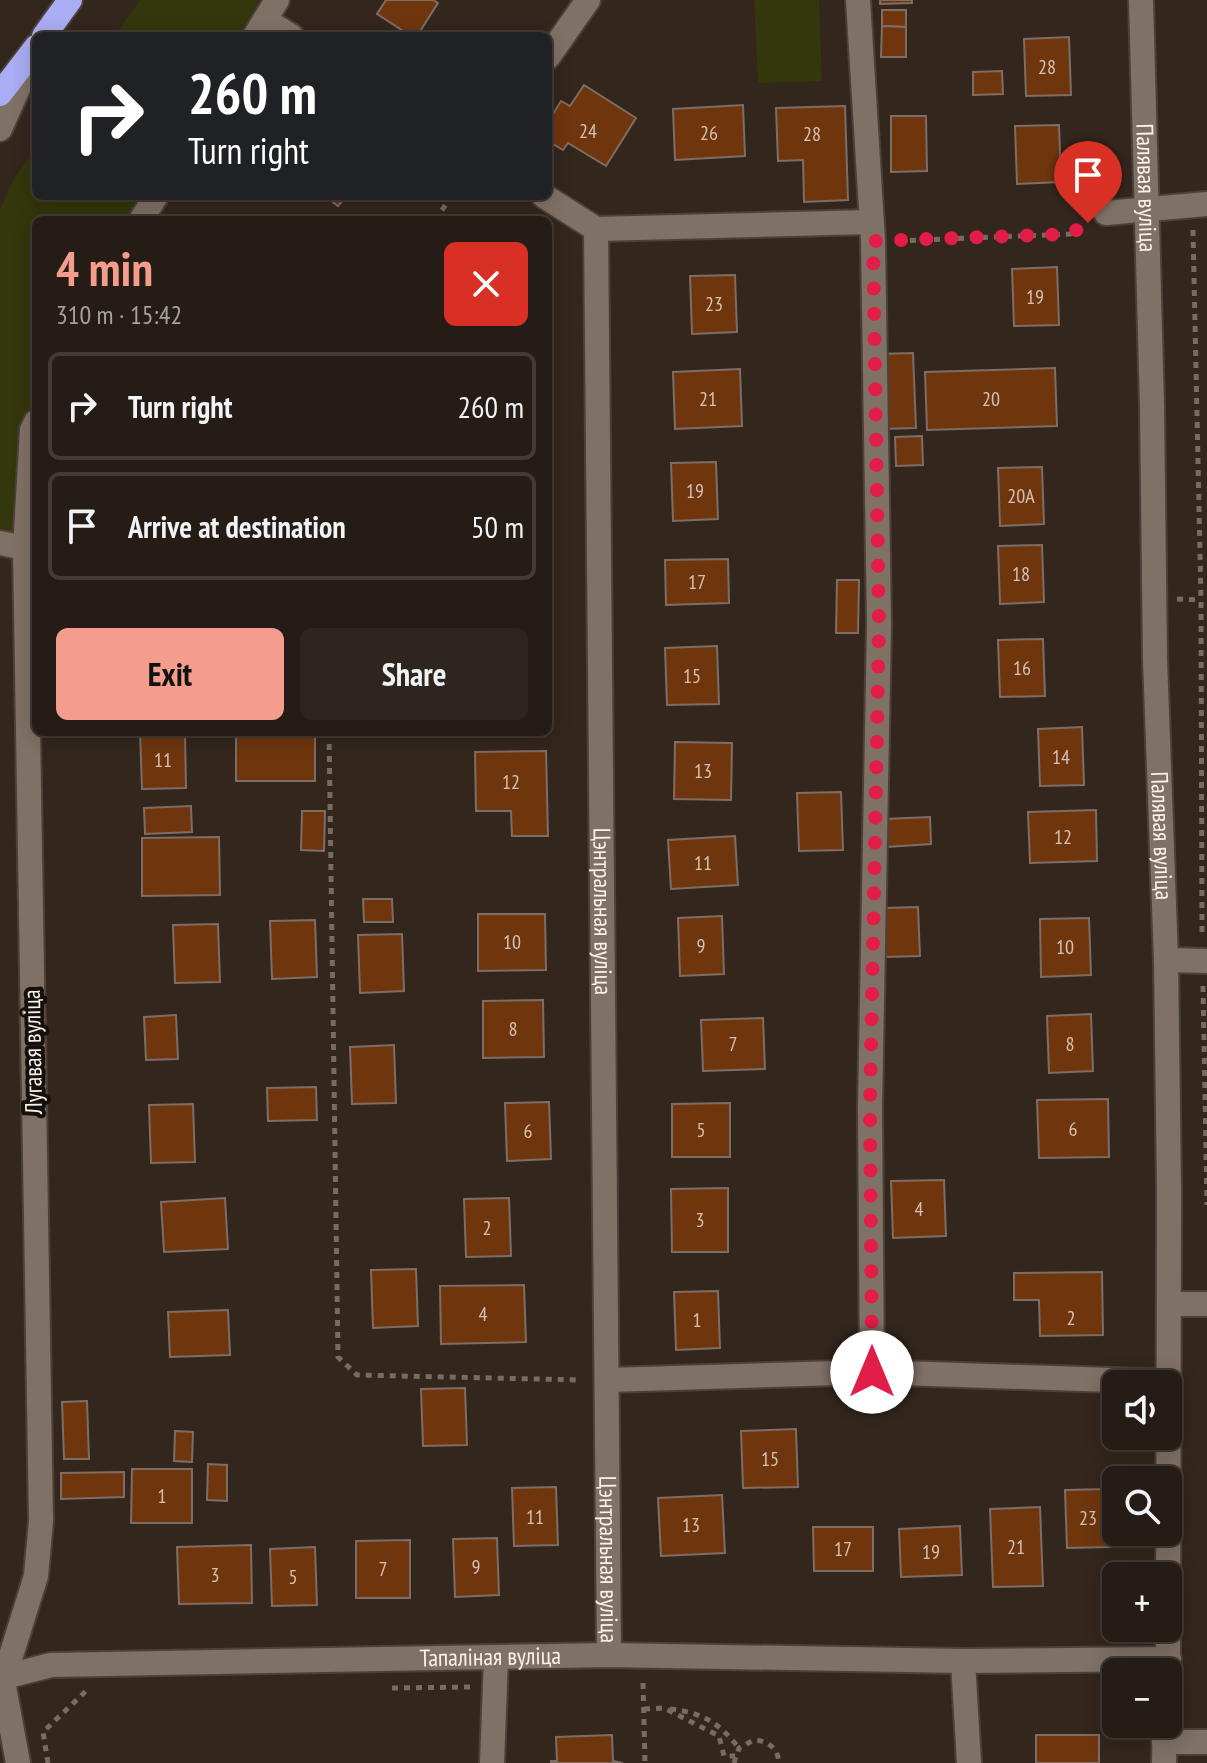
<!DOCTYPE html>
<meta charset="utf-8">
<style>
body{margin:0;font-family:"PT Sans Narrow",sans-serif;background:#2e251f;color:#f1f3f6;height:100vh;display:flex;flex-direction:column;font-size:30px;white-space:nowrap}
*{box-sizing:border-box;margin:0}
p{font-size:26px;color:#a4a1a1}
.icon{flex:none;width:44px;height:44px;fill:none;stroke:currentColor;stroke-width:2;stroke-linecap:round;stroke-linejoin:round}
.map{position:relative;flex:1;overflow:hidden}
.drawer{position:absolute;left:32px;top:216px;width:520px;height:520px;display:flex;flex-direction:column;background:#261c16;border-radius:12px;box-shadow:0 4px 20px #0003,0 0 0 2px #423a35}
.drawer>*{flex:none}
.top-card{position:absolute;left:32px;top:32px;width:520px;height:168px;border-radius:12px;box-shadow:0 4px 20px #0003,0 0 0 2px #423a35;background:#202124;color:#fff;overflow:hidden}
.tools{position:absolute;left:1102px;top:1370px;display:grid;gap:16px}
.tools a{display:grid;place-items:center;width:80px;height:80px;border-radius:12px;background:#261c16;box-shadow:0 4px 20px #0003,0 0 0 2px #423a35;font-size:40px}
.pin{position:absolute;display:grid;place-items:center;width:68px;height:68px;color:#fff;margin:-82px -34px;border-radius:50% 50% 50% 0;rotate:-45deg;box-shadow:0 0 8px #0007}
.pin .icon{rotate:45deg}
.me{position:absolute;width:88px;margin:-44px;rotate:0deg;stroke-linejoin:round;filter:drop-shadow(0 0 6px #0008)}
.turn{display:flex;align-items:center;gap:28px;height:168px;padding:0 24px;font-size:36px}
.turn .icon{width:104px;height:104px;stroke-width:2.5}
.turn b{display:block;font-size:56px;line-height:68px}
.round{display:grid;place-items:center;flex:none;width:84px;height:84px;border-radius:12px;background:#2e251f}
.overview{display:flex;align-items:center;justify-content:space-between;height:136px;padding:0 24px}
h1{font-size:48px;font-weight:800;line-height:60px;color:#f59d8d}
.action{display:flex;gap:16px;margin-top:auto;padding:16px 24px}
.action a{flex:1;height:92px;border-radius:12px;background:#f59d8d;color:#111;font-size:32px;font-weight:800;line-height:92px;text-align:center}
.action a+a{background:#2e251f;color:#f1f3f6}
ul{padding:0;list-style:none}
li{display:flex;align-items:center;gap:24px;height:108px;margin:0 16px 12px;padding:0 8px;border:4px solid #423a35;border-radius:12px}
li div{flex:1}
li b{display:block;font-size:30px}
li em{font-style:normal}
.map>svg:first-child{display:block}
</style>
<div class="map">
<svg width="1207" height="1763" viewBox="0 0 1207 1763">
<rect width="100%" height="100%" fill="#33261d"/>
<g fill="#33370b">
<polygon points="140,0 260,0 239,36 114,36"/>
<polygon points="754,0 819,0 822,81 758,83"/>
<polygon points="36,148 36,196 144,196 130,220 36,220 36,410 21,538 0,534 0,209 15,177"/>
</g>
<g fill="#6f360e" stroke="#7e6d64" stroke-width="2">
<polygon points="386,0 433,0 438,3 417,36 411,36 377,14"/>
<polygon points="880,0 912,0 912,3 880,4"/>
<polygon points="882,10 906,10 906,27 882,26"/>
<polygon points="882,26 906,27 906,57 881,57"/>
<polygon points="1069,37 1071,95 1026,96 1024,39"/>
<polygon points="1002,71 1003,94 973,95 973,72"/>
<polygon points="584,85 636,118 606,166 568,143 563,150 548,141 548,122 561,101 570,106"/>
<polygon points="743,105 745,156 675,160 673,109"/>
<polygon points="845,106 848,200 804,202 803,160 778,161 776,108"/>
<polygon points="891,116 926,116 927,171 891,172"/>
<polygon points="1059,125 1061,182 1017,184 1015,126"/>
<polygon points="325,196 346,196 338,206"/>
<polygon points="1057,267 1059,325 1014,326 1012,269"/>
<polygon points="735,275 737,332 692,334 690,276"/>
<polygon points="913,353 916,428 881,429 878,354"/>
<polygon points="1055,368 1057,426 927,430 925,372"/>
<polygon points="740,369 742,426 675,429 673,372"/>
<polygon points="922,436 923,465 896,466 895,437"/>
<polygon points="716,462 718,519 673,521 671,463"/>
<polygon points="1042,467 1044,524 1000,526 998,468"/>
<polygon points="1042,545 1044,602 1000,604 998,546"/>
<polygon points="728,559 729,603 666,605 665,560"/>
<polygon points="837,580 859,580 858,633 836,633"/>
<polygon points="1043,639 1045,696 1000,697 998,640"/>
<polygon points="717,646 719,704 667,705 665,648"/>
<polygon points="1082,727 1084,785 1040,786 1038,729"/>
<polygon points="140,732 185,732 186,788 142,789"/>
<rect x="236" y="732" width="79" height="49"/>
<polygon points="675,742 732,743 731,800 674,799"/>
<polygon points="546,751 548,836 512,836 511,811 476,811 475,752"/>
<polygon points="841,792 843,850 799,851 797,793"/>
<polygon points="191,806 192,832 145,834 144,808"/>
<polygon points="1096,810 1097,861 1030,863 1028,812"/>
<polygon points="302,811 325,811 324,851 301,850"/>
<polygon points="930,817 931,844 887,847 885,819"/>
<polygon points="735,836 738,885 671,889 668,840"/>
<polygon points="219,837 220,895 142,896 142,838"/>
<polygon points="363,899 392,899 393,922 364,922"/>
<polygon points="918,907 920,956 886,957 884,908"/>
<polygon points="478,914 545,914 546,970 478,971"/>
<polygon points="722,916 724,974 680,976 678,918"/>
<polygon points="1089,918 1091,975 1041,977 1040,919"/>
<polygon points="315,920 317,977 272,979 270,921"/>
<polygon points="218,924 220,982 175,983 173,925"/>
<polygon points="402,934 404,991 360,993 358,935"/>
<polygon points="543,1000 544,1057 483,1058 483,1001"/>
<polygon points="1091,1014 1093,1071 1049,1073 1047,1016"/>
<polygon points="176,1015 178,1059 146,1060 144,1017"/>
<polygon points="763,1018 765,1069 703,1071 701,1020"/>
<polygon points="394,1045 396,1103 352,1104 350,1047"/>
<polygon points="316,1087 317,1120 268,1121 267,1088"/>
<polygon points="1108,1099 1109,1157 1039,1158 1037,1100"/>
<polygon points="549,1102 551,1159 507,1161 505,1103"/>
<polygon points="730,1103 730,1157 672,1157 672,1104"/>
<polygon points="193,1104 195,1162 151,1163 149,1105"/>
<polygon points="944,1180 946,1236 893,1238 891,1181"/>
<polygon points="728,1188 728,1252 672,1252 671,1189"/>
<polygon points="225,1198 228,1249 164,1252 161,1202"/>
<polygon points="509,1198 511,1256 466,1257 464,1199"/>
<polygon points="416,1269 418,1326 373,1328 371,1270"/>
<polygon points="1102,1272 1103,1335 1040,1336 1039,1300 1014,1300 1014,1273"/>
<polygon points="524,1285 526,1342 441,1344 440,1286"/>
<polygon points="718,1291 720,1348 676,1350 674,1292"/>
<polygon points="228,1310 230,1355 170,1357 168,1312"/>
<polygon points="465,1388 467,1445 423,1446 421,1389"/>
<polygon points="87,1401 89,1459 64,1459 62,1402"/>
<polygon points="796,1429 798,1487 743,1488 741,1431"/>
<polygon points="175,1431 193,1432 192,1462 174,1461"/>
<polygon points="208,1464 227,1465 227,1501 207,1500"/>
<polygon points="132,1469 192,1469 192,1523 131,1523"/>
<polygon points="124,1472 124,1497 61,1499 61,1473"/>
<polygon points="556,1487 558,1545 514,1546 512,1488"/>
<polygon points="1109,1489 1111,1547 1067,1548 1065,1490"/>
<polygon points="722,1495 725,1553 661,1556 658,1498"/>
<polygon points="1040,1507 1043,1586 993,1587 990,1509"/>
<polygon points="960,1526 962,1575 901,1577 899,1529"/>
<polygon points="813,1527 873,1527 873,1571 814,1571"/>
<polygon points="497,1538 499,1595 455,1597 453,1539"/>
<polygon points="410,1540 410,1598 356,1598 356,1541"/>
<polygon points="251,1545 252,1603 179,1604 177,1547"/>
<polygon points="315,1547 317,1605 272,1606 270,1549"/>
<polygon points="612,1735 613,1761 623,1763 551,1763 551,1761 557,1761 556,1737"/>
<rect x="1036" y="1735" width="63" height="28"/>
</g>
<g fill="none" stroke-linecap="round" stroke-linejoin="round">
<g stroke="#4b4139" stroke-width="28">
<g id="minor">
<polyline points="858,0 873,241 879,624 870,1108 872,1372"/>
<path id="s1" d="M1141,0L1152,406L1155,659L1166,960L1169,1189L1168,1672"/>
<polyline points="265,20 291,36"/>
<polyline points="255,36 277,0"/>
<polyline points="548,57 588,0"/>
<polyline points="0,129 28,66"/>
<path id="s2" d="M544,196L596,229L609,1655"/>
<polyline points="1106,213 1207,204"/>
<polyline points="141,220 156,196"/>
<polyline points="596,229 870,222"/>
<polyline points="0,543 25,548"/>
<polyline points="1166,960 1207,961"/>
<polyline points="1170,1304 1207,1304"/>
<polyline points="608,1380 872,1372 1170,1382"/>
<polyline points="963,1661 969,1763"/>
<polyline points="0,1665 18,1763"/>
<path id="s3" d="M0,1678L51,1665L609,1655L963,1661L1169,1659"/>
<polyline points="4,1678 36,1576 41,1521 25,548 32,430 36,422"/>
<polyline points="1164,1742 1207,1742"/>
<polyline points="492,1763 496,1658"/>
<polyline points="1164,1763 1165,1724"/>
</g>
</g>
<g stroke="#4b4139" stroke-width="28">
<g id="highway">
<polyline points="44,36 70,0"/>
<polyline points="0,94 36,47"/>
</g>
</g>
<g stroke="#776c64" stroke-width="5" stroke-dasharray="6 6" stroke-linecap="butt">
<polyline points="435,220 452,196"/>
<polyline points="1193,230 1201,600 1202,936"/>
<polyline points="898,241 1070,234 1086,225"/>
<polyline points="1177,599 1201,600"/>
<polyline points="329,732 338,1357 357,1375 581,1380"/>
<polyline points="1203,986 1207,1205"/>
<polyline points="643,1683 645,1763"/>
<polyline points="392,1688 470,1687"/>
<polyline points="644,1709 664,1708 719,1736 724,1756 735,1756"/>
<path d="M670,1709C703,1713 718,1722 739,1748"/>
<polyline points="48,1763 43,1732 86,1691"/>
<path d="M734,1763L739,1748L754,1740C768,1741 778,1748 779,1763"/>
</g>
<use href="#minor" stroke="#807166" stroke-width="24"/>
<use href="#highway" stroke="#aaacf4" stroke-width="24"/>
</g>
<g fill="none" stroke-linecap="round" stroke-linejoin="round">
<polyline stroke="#e11d48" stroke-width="14" stroke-dasharray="0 25.2" points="872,1372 870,1108 879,624 873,241 1070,234 1088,223"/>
</g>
<g text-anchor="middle" stroke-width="8" stroke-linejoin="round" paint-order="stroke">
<g font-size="20" fill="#d6c2b4">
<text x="1047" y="74">28</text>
<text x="588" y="138">24</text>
<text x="709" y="140">26</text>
<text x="812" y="141">28</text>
<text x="1035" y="304">19</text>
<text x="714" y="311">23</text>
<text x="708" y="406">21</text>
<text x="991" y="406">20</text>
<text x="695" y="498">19</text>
<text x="1021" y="503">20А</text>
<text x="1021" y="581">18</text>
<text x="697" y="589">17</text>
<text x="1022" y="675">16</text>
<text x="692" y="683">15</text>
<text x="1061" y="764">14</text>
<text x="163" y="767">11</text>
<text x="703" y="778">13</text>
<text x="511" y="789">12</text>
<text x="1063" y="844">12</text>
<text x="703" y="870">11</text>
<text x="512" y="949">10</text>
<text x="701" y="953">9</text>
<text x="1065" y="954">10</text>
<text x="513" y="1036">8</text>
<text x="733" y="1051">7</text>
<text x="1070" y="1051">8</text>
<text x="1073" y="1136">6</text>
<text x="701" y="1137">5</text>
<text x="528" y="1138">6</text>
<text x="919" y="1216">4</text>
<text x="700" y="1227">3</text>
<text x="487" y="1235">2</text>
<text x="483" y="1321">4</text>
<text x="1071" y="1325">2</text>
<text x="697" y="1327">1</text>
<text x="770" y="1466">15</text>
<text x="162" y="1503">1</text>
<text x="535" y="1524">11</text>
<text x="1088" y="1525">23</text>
<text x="691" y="1532">13</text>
<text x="1016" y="1554">21</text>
<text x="843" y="1556">17</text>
<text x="931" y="1559">19</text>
<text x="476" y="1574">9</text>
<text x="383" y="1576">7</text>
<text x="215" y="1582">3</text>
<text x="293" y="1584">5</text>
</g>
<g font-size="24" fill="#f9f1eb" stroke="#16100c">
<text dy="8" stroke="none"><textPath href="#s1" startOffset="188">Палявая вуліца</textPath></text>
<text dy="8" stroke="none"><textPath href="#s1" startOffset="836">Палявая вуліца</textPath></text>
<text dy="8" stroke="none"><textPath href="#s2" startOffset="744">Цэнтральная вуліца</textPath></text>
<text transform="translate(33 1052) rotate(-91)" y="8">Лугавая вуліца</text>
<text dy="8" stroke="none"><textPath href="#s2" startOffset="1392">Цэнтральная вуліца</textPath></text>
<text dy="8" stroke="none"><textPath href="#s3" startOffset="492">Тапаліная вуліца</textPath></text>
</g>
</g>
</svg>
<div class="tools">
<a><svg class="icon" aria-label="sound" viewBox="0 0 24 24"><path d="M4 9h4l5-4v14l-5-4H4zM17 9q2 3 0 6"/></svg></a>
<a><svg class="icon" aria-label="search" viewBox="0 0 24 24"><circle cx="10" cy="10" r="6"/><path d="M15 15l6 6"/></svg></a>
<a>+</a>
<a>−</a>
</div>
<div class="pin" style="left:1088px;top:223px;background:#d93025"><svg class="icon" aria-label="arrive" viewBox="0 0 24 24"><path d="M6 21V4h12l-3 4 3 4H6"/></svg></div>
<svg class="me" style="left:872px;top:1372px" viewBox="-20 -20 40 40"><circle r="19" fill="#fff"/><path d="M0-13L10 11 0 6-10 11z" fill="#e11d48"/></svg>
<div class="top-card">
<div class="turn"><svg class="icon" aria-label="right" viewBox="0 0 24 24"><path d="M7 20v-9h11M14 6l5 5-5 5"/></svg><div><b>260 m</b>Turn right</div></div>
</div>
<section class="drawer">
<div class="overview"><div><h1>4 min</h1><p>310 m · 15:42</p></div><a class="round" style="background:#d93025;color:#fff"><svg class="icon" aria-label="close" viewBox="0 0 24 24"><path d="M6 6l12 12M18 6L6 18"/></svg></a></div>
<ul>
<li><svg class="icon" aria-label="right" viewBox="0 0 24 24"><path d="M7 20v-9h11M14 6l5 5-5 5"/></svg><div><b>Turn right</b></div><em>260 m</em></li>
<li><svg class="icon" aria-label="arrive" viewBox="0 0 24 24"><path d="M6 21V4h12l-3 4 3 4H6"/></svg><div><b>Arrive at destination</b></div><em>50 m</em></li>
</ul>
<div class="action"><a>Exit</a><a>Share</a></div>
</section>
</div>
